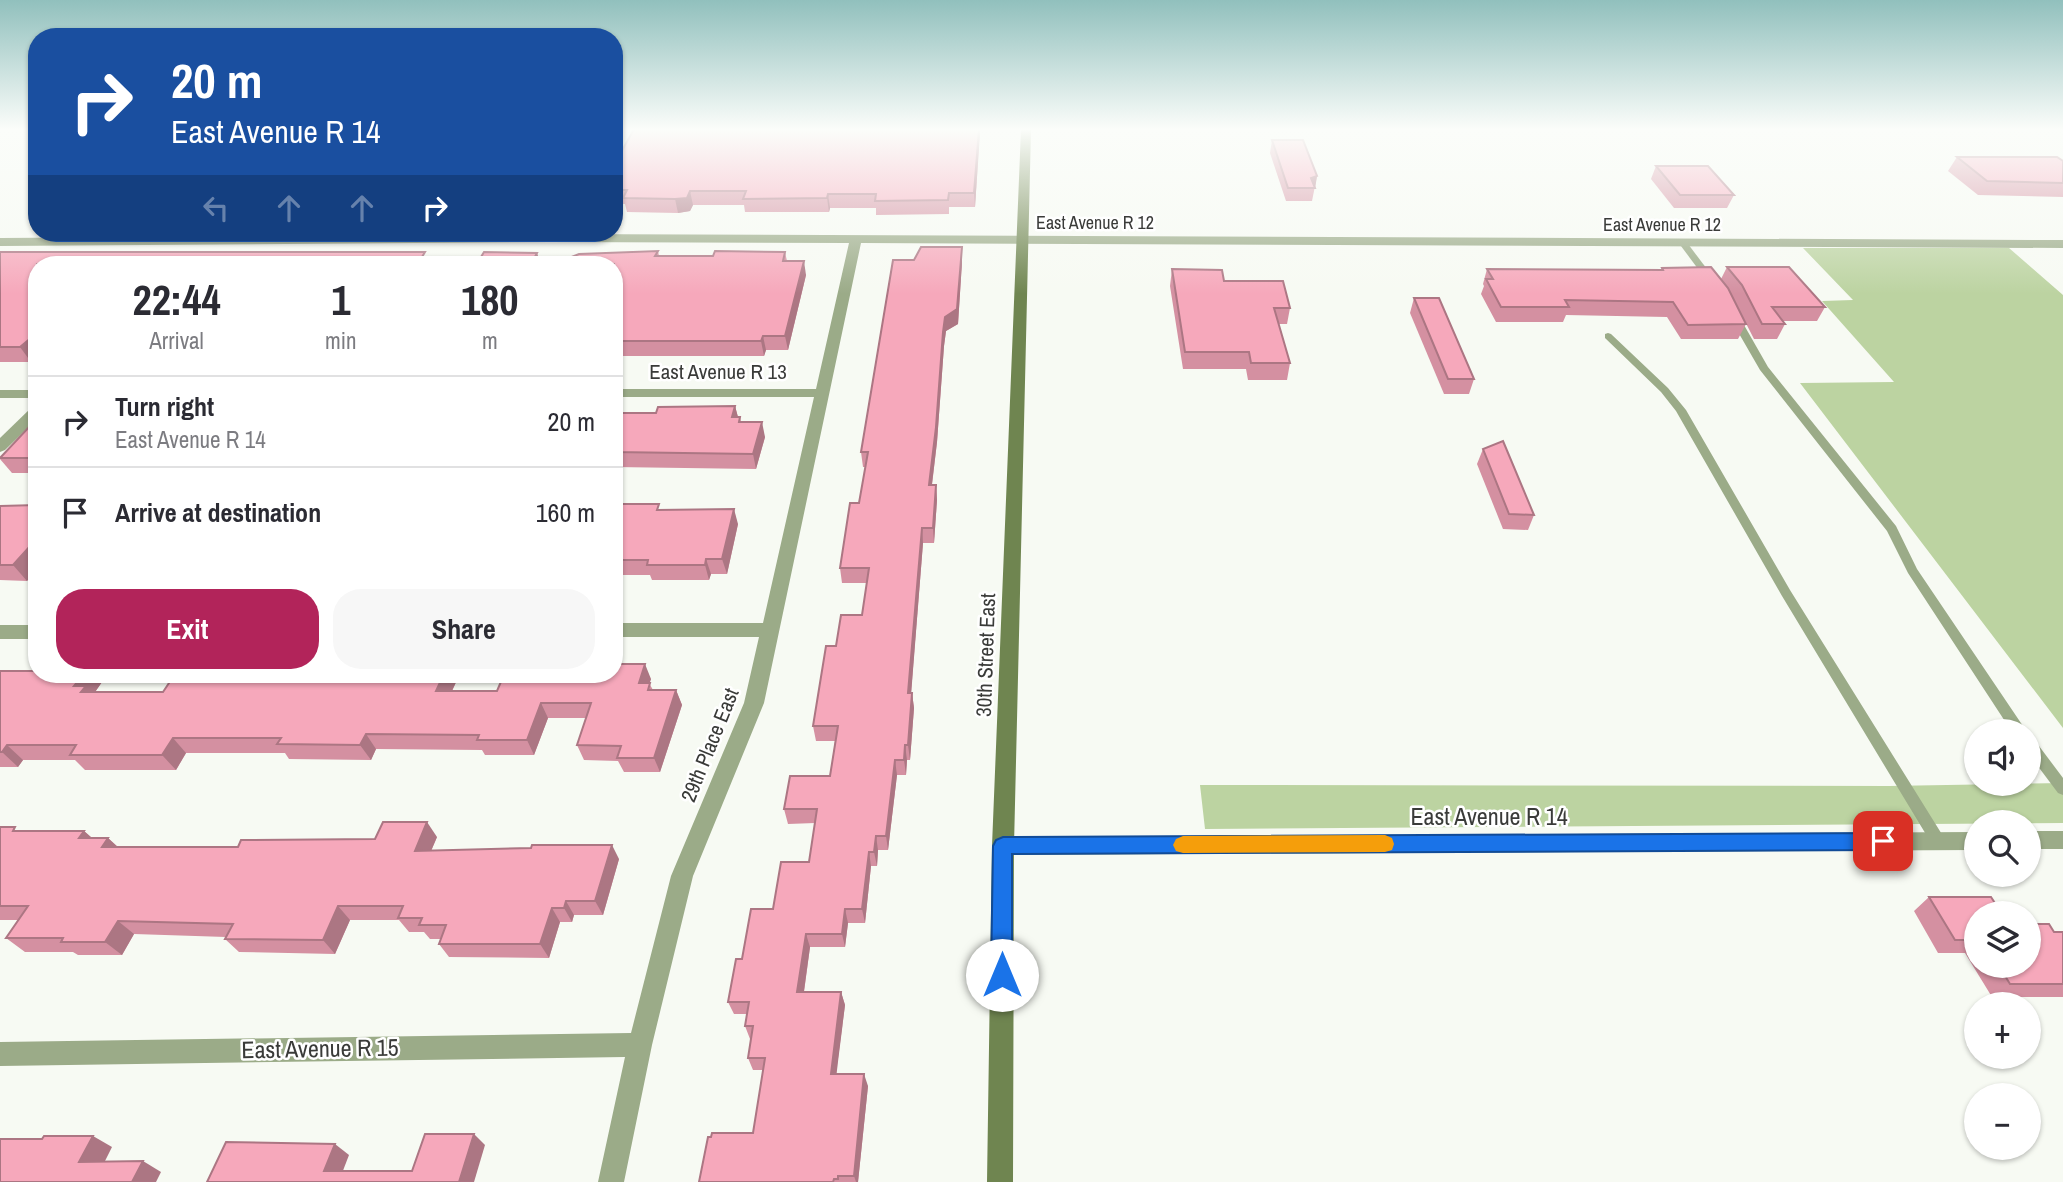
<!DOCTYPE html>
<meta charset="utf-8">
<style>
body{margin:0;font-family:"Archivo Narrow",sans-serif;background:#f7f7f7;color:#2b2b33;height:100vh;display:flex;flex-direction:column;font-size:26px;white-space:nowrap}
*{box-sizing:border-box;margin:0}
p{font-size:23px;color:#7c7c81}
.icon{flex:none;width:38px;height:38px;fill:none;stroke:currentColor;stroke-width:2;stroke-linecap:round;stroke-linejoin:round}
.map{position:relative;flex:1;overflow:hidden}
.side{position:absolute;left:28px;top:256px;width:595px;height:427px;display:flex;flex-direction:column;background:#fff;border-radius:28px;box-shadow:0 2px 5px #0004}
.side>*{flex:none}
.hud{position:absolute;left:28px;top:28px;width:595px;height:214px;border-radius:28px;box-shadow:0 2px 5px #0004;background:#1a4fa0;color:#fff;overflow:hidden}
.fabs{position:absolute;left:1964px;top:719px;display:grid;gap:14px}
.fabs a{display:grid;place-items:center;width:77px;height:77px;border-radius:50%;background:#fff;box-shadow:0 2px 5px #0004;font-size:35px}
.pin{position:absolute;display:grid;place-items:center;width:60px;height:60px;color:#fff;margin:-30px;border-radius:14px;box-shadow:0 4px 10px #0006}
.me{position:absolute;width:77px;margin:-38px;rotate:0deg;stroke-linejoin:round;filter:drop-shadow(0 0 5px #0008)}
.turn{display:flex;align-items:center;gap:24px;height:147px;padding:0 28px;font-size:32px}
.turn .icon{width:91px;height:91px;stroke-width:2.5}
.turn b{display:block;font-size:49px;line-height:60px}
.lanes{display:flex;align-items:center;height:66px;padding:0 28px;background:#0003;justify-content:center;gap:35px;direction:ltr}
.lanes .off{opacity:.35}
.eta{display:flex;justify-content:space-evenly;align-items:center;height:119px;text-align:center}
.eta b{font-size:42px;font-weight:700;line-height:49px}
.primary-button{display:flex;gap:14px;margin-top:auto;padding:14px 28px}
.primary-button a{flex:1;height:80px;border-radius:28px;background:#b2245a;color:#fff;font-size:28px;font-weight:700;line-height:80px;text-align:center}
.primary-button a+a{background:#f7f7f7;color:#2b2b33}
ul{padding:0;list-style:none}
li{display:flex;align-items:center;gap:21px;height:91px;padding:0 28px;border-top:2px solid #e1e1e2}
li div{flex:1}
li b{display:block;font-size:26px}
li em{font-style:normal}
.map>svg:first-child{display:block}
</style>
<div class="map">
<svg width="2063" height="1182" viewBox="0 0 2063 1182">
<rect width="100%" height="100%" fill="#f7faf3"/>
<g fill="#bcd3a1">
<polygon points="1803,248 2009,248 2063,295 2063,728 1800,383 1894,382 1822,301 1853,300"/>
<polygon points="2063,783 2063,823 1205,829 1200,785 1889,786"/>
</g>
<g fill="none" stroke-linecap="round" stroke-linejoin="round">
<g fill="#9bab88" fill-rule="evenodd">
<polygon points="1679,240 1685,240 1713,277 1713,281 1707,281 1678,242"/>
<polygon points="1735,315 1740,318 1768,367 1896,526 1917,569 2027,732 2012,732 1908,573 1887,531 1760,370 1730,318"/>
<polygon points="1608,333 1611,334 1668,388 1686,410 1790,590 1943,836 1945,841 1943,846 1938,847 1933,846 1782,596 1676,411 1661,392 1605,338 1605,334"/>
<polygon points="2028,736 2033,738 2063,778 2063,795 2058,793 2028,753"/>
</g>
<g fill="#9bab88" fill-rule="evenodd">
<polygon points="549,234 2063,240 2063,248 861,243 764,703 693,876 652,1045 624,1182 598,1182 625,1057 0,1066 0,1042 631,1033 671,876 744,703 759,637 614,637 614,623 763,623 814,397 614,397 614,389 816,389 849,243 549,242 0,246 0,238"/>
<rect x="0" y="390" width="37" height="8"/>
<polygon points="37,406 37,419 5,450 0,452 0,438 32,407"/>
<rect x="0" y="625" width="37" height="14"/>
<rect x="2028" y="831" width="35" height="18"/>
<polygon points="1976,832 1976,850 1003,855 995,853 992,846 995,839 1003,837"/>
</g>
<polygon fill="#6f8550" fill-rule="evenodd" points="1021,129 1031,129 1014,846 1013,1182 987,1182 992,846"/>
</g>
<g fill="#d490a1">
<polygon points="634,129 980,129 975,207 949,207 949,214 876,215 876,208 830,208 829,212 745,212 744,205 693,205 690,211 678,213 627,212 625,204 614,204 614,165"/>
<polygon points="1272,140 1317,176 1312,201 1286,201 1270,153"/>
<polygon points="1957,157 2063,161 2063,197 1978,195 1948,171"/>
<polygon points="1656,166 1734,195 1727,208 1674,208 1651,179"/>
<polygon points="658,251 659,256 713,256 785,252 787,261 806,275 788,350 766,350 764,356 614,356 614,264"/>
<polygon points="0,252 427,257 541,264 37,264 37,357 31,362 0,362"/>
<polygon points="962,262 958,324 946,331 944,346 937,442 932,485 936,485 937,500 934,543 923,543 911,693 912,693 914,708 910,760 907,760 906,775 897,775 888,850 878,850 877,866 871,866 865,923 848,923 845,947 810,947 804,992 841,992 845,1005 836,1074 868,1086 858,1182 699,1182 753,1133 763,1070 753,1070 748,1058 751,1039 750,1039 745,1026 747,1014 734,1014 728,1002 742,959 773,909 809,862 815,823 788,824 784,809 830,776 835,741 816,741 813,726 836,646 862,615 867,583 842,583 840,568 859,503 866,467 863,467 861,452"/>
<polygon points="1727,267 1825,307 1817,321 1783,321 1785,324 1777,339 1754,339 1734,300 1746,324 1738,339 1681,339 1667,317 1566,315 1563,322 1496,322 1481,294 1484,286 1483,284 1487,269 1661,270 1662,268 1721,279"/>
<polygon points="1172,269 1224,281 1290,308 1287,324 1279,324 1290,363 1287,380 1248,380 1246,369 1183,369 1170,286"/>
<polygon points="1414,298 1474,379 1469,394 1444,394 1410,313"/>
<polygon points="735,406 738,417 740,417 741,422 765,437 756,469 614,467 614,413 656,413"/>
<polygon points="37,426 37,473 12,473 0,459 0,457"/>
<polygon points="1483,449 1534,515 1528,530 1503,529 1477,464"/>
<polygon points="614,504 661,510 738,524 727,574 711,574 709,580 652,580 650,575 614,575"/>
<polygon points="37,505 37,569 27,581 0,580 0,506"/>
<polygon points="0,671 102,682 95,692 163,692 457,680 452,691 497,691 651,679 649,683 653,690 676,690 682,705 660,772 624,772 618,761 584,760 577,745 586,718 548,718 534,755 485,755 482,750 376,749 371,760 289,759 285,753 186,753 176,770 85,770 75,760 23,760 18,767 0,767"/>
<polygon points="0,827 20,831 84,831 92,838 108,838 118,847 238,847 375,839 437,837 431,851 619,859 603,915 574,915 572,922 560,922 549,958 449,957 439,944 441,939 430,939 424,932 409,932 399,920 350,920 335,954 239,952 225,939 226,937 134,934 122,955 78,955 73,952 25,952 6,938 19,920 0,920"/>
<polygon points="1929,897 1976,914 1976,966 2028,966 2054,932 2063,932 2063,997 1992,997 1965,953 1938,953 1914,911"/>
</g>
<g fill="#ac7683">
<polygon points="979,129 980,129 980,133 975,207 974,193"/>
<polygon points="1317,176 1315,189 1311,178"/>
<polygon points="690,191 693,205 690,211 678,213 675,199"/>
<polygon points="828,194 830,208 829,212 827,198"/>
<polygon points="962,247 962,262 958,324 946,331 944,346 937,442 930,500 929,485 943,332 945,317"/>
<polygon points="537,253 541,264 531,264"/>
<polygon points="804,261 806,275 788,350 785,336"/>
<polygon points="763,336 766,350 764,356 761,341"/>
<polygon points="32,337 37,343 37,357 31,362 20,347"/>
<polygon points="735,406 739,421 732,417"/>
<polygon points="762,422 765,437 756,469 753,454"/>
<polygon points="936,485 937,500 934,543 933,528"/>
<polygon points="734,509 738,524 727,574 722,559"/>
<polygon points="922,528 923,543 910,708 908,693"/>
<polygon points="31,545 37,551 37,569 27,581 13,565"/>
<polygon points="706,559 711,574 709,580 705,565"/>
<polygon points="645,664 651,679 645,698 639,683"/>
<polygon points="84,674 94,674 102,682 93,695 95,707 74,686"/>
<polygon points="444,674 453,674 457,680 445,706 436,691"/>
<polygon points="676,690 682,705 660,772 654,758"/>
<polygon points="912,693 914,708 910,760 908,745"/>
<polygon points="541,703 548,718 534,755 527,740"/>
<polygon points="366,734 376,749 371,760 360,745"/>
<polygon points="173,738 186,753 176,770 162,755"/>
<polygon points="7,745 23,760 18,767 2,752"/>
<polygon points="905,745 907,760 906,775 904,760"/>
<polygon points="895,760 897,775 888,850 886,836"/>
<polygon points="427,822 437,837 425,865 415,851"/>
<polygon points="84,831 100,845 79,838"/>
<polygon points="876,836 878,850 877,866 874,852"/>
<polygon points="108,838 123,852 102,847"/>
<polygon points="612,845 619,859 603,915 595,901"/>
<polygon points="869,852 871,866 865,923 862,909"/>
<polygon points="566,901 574,915 572,922 564,908"/>
<polygon points="338,906 350,920 335,954 323,940"/>
<polygon points="552,908 560,922 549,958 540,944"/>
<polygon points="845,909 848,923 845,947 842,934"/>
<polygon points="118,921 134,934 122,955 105,942"/>
<polygon points="806,934 810,947 802,1005 797,992"/>
<polygon points="841,992 845,1005 835,1086 831,1074"/>
<polygon points="864,1074 868,1086 858,1182 856,1182 854,1176"/>
<polygon points="474,1134 485,1145 474,1182 459,1182"/>
<polygon points="93,1136 112,1147 99,1173 79,1162"/>
<polygon points="335,1144 349,1155 339,1181 324,1171"/>
<polygon points="143,1161 161,1172 156,1182 132,1182"/>
</g>
<g fill="#f6a8bb" stroke="#ac7683" stroke-width="2">
<polygon points="634,129 979,129 974,193 949,193 948,200 875,201 876,194 828,194 827,198 743,199 746,191 690,191 687,198 675,199 623,198 627,190 614,190 614,165"/>
<polygon points="1272,140 1303,140 1317,176 1311,178 1315,188 1288,188"/>
<polygon points="1957,157 2057,157 2063,161 2063,183 1987,181"/>
<polygon points="1656,166 1708,166 1734,195 1680,195"/>
<polygon points="921,247 962,247 957,309 945,317 943,332 936,427 929,485 936,485 933,528 922,528 908,693 912,693 908,745 905,745 904,760 895,760 886,836 876,836 874,852 869,852 862,909 845,909 842,934 806,934 797,992 841,992 831,1074 864,1074 854,1176 838,1176 838,1179 834,1179 833,1182 699,1182 708,1137 711,1137 712,1133 753,1133 765,1058 748,1058 753,1026 745,1026 749,1002 728,1002 736,959 742,959 751,909 773,909 781,862 809,862 817,809 784,809 790,776 830,776 838,726 813,726 826,646 836,646 841,615 862,615 869,568 840,568 850,503 859,503 868,452 861,452 893,260 914,260"/>
<polygon points="658,251 655,256 713,256 715,251 785,252 783,261 804,261 785,336 763,336 761,341 614,341 614,264 554,264 579,254"/>
<polygon points="0,252 425,252 422,257 481,257 484,252 537,253 531,264 37,264 37,337 32,337 20,347 0,347"/>
<polygon points="1711,267 1728,288 1746,324 1688,325 1673,302 1565,300 1569,307 1501,307 1486,279 1493,279 1487,269 1663,270 1662,268"/>
<polygon points="1727,267 1789,267 1825,307 1772,307 1785,324 1762,324 1742,285"/>
<polygon points="1172,269 1222,270 1224,281 1283,281 1290,308 1274,308 1290,363 1251,363 1249,352 1185,352"/>
<polygon points="1414,298 1439,298 1474,379 1448,379"/>
<polygon points="735,406 732,417 740,417 739,422 762,422 753,454 614,452 614,413 656,413 658,407"/>
<polygon points="30,426 37,426 37,458 0,458"/>
<polygon points="1503,441 1534,515 1509,514 1483,449"/>
<polygon points="614,504 659,504 657,510 734,509 722,559 706,559 705,565 647,565 648,560 614,560"/>
<polygon points="37,505 37,545 31,545 13,565 0,565 0,506"/>
<polygon points="614,664 645,664 639,683 650,683 648,690 676,690 654,758 617,758 621,746 577,745 591,703 541,703 527,740 477,740 479,735 366,734 360,745 277,744 281,738 173,738 162,755 70,755 76,745 7,745 2,752 0,752 0,671 37,671 37,674 84,674 74,686 86,686 81,692 163,692 175,674 444,674 436,691 497,691 503,677 545,677 546,674 614,674"/>
<polygon points="383,822 427,822 415,851 531,848 532,845 612,845 595,901 566,901 564,908 552,908 540,944 439,944 446,925 419,925 422,918 398,918 403,906 338,906 323,940 225,939 233,924 118,921 105,942 61,942 63,938 6,938 28,906 0,906 0,827 15,827 13,831 84,831 79,838 108,838 102,847 238,847 241,840 375,839"/>
<polygon points="1929,897 1991,897 2002,914 1976,914 1976,940 1955,940"/>
<polygon points="2028,924 2049,924 2054,932 2063,932 2063,984 2010,984 1999,966 2028,966"/>
<polygon points="425,1134 474,1134 459,1182 207,1182 226,1142 335,1144 324,1171 412,1171"/>
<polygon points="44,1136 93,1136 79,1162 143,1161 132,1182 0,1182 0,1139 42,1139"/>
</g>
<linearGradient id="sky" x2="0" y2="1"><stop stop-color="#91c0bd"/><stop offset="0.44" stop-color="#fbfdfa"/><stop offset="1" stop-color="#fbfdfa" stop-opacity="0"/></linearGradient>
<rect width="2063" height="294" fill="url(#sky)"/>
<polygon fill="#1a73e8" stroke="#114b97" stroke-width="2" points="1883,833 1890,835 1893,841 1890,847 1883,850 1012,854 1012,975 1009,982 1002,985 994,982 991,975 993,846 996,840 1003,837"/>
<polygon fill="#f59e0b" points="1385,835 1392,838 1394,844 1392,850 1385,852 1183,853 1176,851 1173,845 1176,839 1183,836"/>
<g text-anchor="middle" stroke-width="5" stroke-linejoin="round" paint-order="stroke">
<g font-size="18" fill="#3a3b39" stroke="#fff">
<text x="1095" y="229">East Avenue R 12</text>
<text x="1662" y="231">East Avenue R 12</text>
</g>
<g font-size="21" fill="#3a3b39" stroke="#fff">
<text x="718" y="379">East Avenue R 13</text>
<text transform="translate(986 655) rotate(-88)" y="7">30th Street East</text>
<text transform="translate(710 745) rotate(-68)" y="7">29th Place East</text>
</g>
<g font-size="24" fill="#3a3b39" stroke="#fff">
<text x="1489" y="825">East Avenue R 14</text>
<text transform="translate(320 1049) rotate(-1)" y="8">East Avenue R 15</text>
</g>
</g>
</svg>
<div class="fabs">
<a><svg class="icon" aria-label="sound" viewBox="0 0 24 24"><path d="M4 9h4l5-4v14l-5-4H4zM17 9q2 3 0 6"/></svg></a>
<a><svg class="icon" aria-label="search" viewBox="0 0 24 24"><circle cx="10" cy="10" r="6"/><path d="M15 15l6 6"/></svg></a>
<a><svg class="icon" aria-label="layers" viewBox="0 0 24 24"><path d="M12 4l9 5-9 5-9-5zM3 14l9 5 9-5"/></svg></a>
<a>+</a>
<a>−</a>
</div>
<div class="pin" style="left:1883px;top:841px;background:#d93025"><svg class="icon" aria-label="arrive" viewBox="0 0 24 24"><path d="M6 21V4h12l-3 4 3 4H6"/></svg></div>
<svg class="me" style="left:1002px;top:975px" viewBox="-20 -20 40 40"><circle r="19" fill="#fff"/><path d="M0-13L10 11 0 6-10 11z" fill="#1a73e8"/></svg>
<div class="hud">
<div class="turn"><svg class="icon" aria-label="right" viewBox="0 0 24 24"><path d="M7 20v-9h11M14 6l5 5-5 5"/></svg><div><b>20 m</b>East Avenue R 14</div></div>
<div class="lanes"><svg class="icon off" aria-label="left" viewBox="0 0 24 24"><path d="M17 20v-9H6M10 6l-5 5 5 5"/></svg><svg class="icon off" aria-label="ahead" viewBox="0 0 24 24"><path d="M12 20V5M6 11l6-6 6 6"/></svg><svg class="icon off" aria-label="ahead" viewBox="0 0 24 24"><path d="M12 20V5M6 11l6-6 6 6"/></svg><svg class="icon" aria-label="right" viewBox="0 0 24 24"><path d="M7 20v-9h11M14 6l5 5-5 5"/></svg></div>
</div>
<section class="side">
<div class="eta">
<div><b>22:44</b><p>Arrival</p></div>
<div><b>1</b><p>min</p></div>
<div><b>180</b><p>m</p></div>
</div>
<ul>
<li><svg class="icon" aria-label="right" viewBox="0 0 24 24"><path d="M7 20v-9h11M14 6l5 5-5 5"/></svg><div><b>Turn right</b><p>East Avenue R 14</p></div><em>20 m</em></li>
<li><svg class="icon" aria-label="arrive" viewBox="0 0 24 24"><path d="M6 21V4h12l-3 4 3 4H6"/></svg><div><b>Arrive at destination</b></div><em>160 m</em></li>
</ul>
<div class="primary-button"><a>Exit</a><a>Share</a></div>
</section>
</div>
